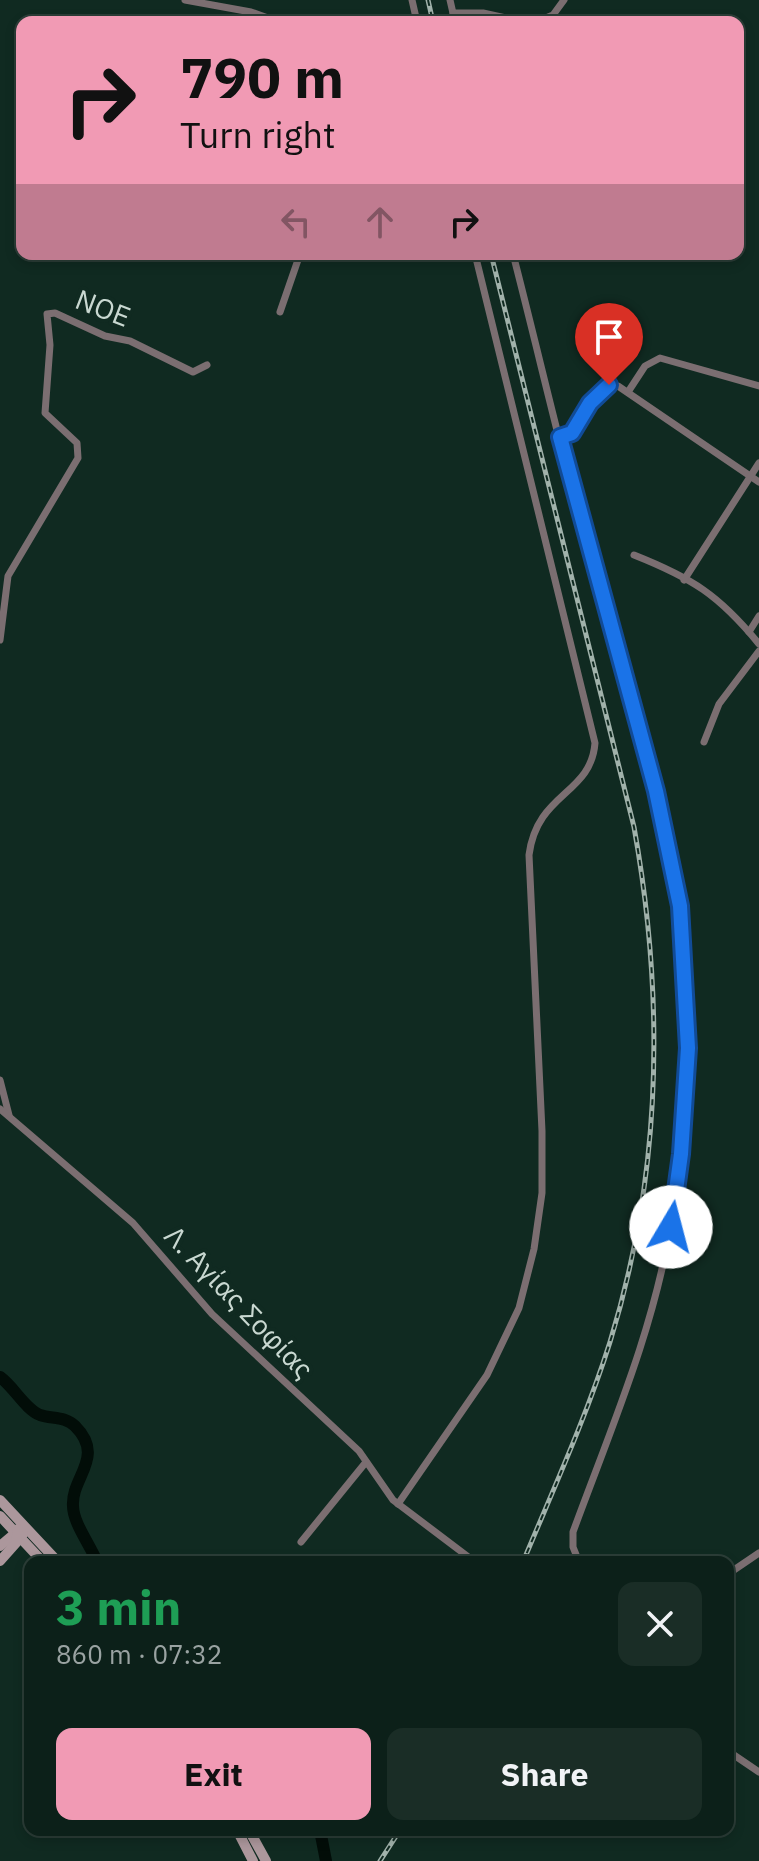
<!DOCTYPE html>
<meta charset="utf-8">
<style>
body{margin:0;font-family:"IBM Plex Sans",sans-serif;background:#1a2d26;color:#f1f3f6;height:100vh;display:flex;flex-direction:column;font-size:30px;white-space:nowrap}
*{box-sizing:border-box;margin:0}
p{font-size:26px;color:#9aa3a2}
.icon{flex:none;width:44px;height:44px;fill:none;stroke:currentColor;stroke-width:2;stroke-linecap:round;stroke-linejoin:round}
.map{position:relative;flex:1;overflow:hidden}
.details{position:absolute;left:24px;top:1556px;width:710px;height:280px;display:flex;flex-direction:column;background:#0c2019;border-radius:16px;box-shadow:0 4px 12px #0003,0 0 0 2px #2c3e38}
.details>*{flex:none}
.hud{position:absolute;left:16px;top:16px;width:728px;height:244px;border-radius:16px;box-shadow:0 4px 12px #0003,0 0 0 2px #2c3e38;background:#f19ab4;color:#111;overflow:hidden}
.pin{position:absolute;display:grid;place-items:center;width:68px;height:68px;color:#fff;margin:-82px -34px;border-radius:50% 50% 50% 0;rotate:-45deg;box-shadow:0 0 8px #0007}
.pin .icon{rotate:45deg}
.me{position:absolute;width:88px;margin:-44px;rotate:8deg;stroke-linejoin:round;filter:drop-shadow(0 0 6px #0008)}
.turn{display:flex;align-items:center;gap:28px;height:168px;padding:0 32px;font-size:36px}
.turn .icon{width:104px;height:104px;stroke-width:2.5}
.turn b{display:block;font-size:56px;line-height:68px}
.lanes{display:flex;align-items:center;height:76px;padding:0 32px;background:#0003;justify-content:center;gap:40px;direction:ltr}
.lanes .off{opacity:.35}
.round{display:grid;place-items:center;flex:none;width:84px;height:84px;border-radius:16px;background:#1a2d26}
.head{display:flex;align-items:center;justify-content:space-between;height:136px;padding:0 32px}
h1{font-size:48px;font-weight:700;line-height:60px;color:#1e9e55}
.primary-button{display:flex;gap:16px;margin-top:auto;padding:16px 32px}
.primary-button a{flex:1;height:92px;border-radius:16px;background:#f19ab4;color:#111;font-size:32px;font-weight:700;line-height:92px;text-align:center}
.primary-button a+a{background:#1a2d26;color:#f1f3f6}
.map>svg:first-child{display:block}
</style>
<div class="map">
<svg width="759" height="1861" viewBox="0 0 759 1861">
<rect width="100%" height="100%" fill="#102a21"/>
<g fill="none" stroke-linecap="round" stroke-linejoin="round">
<g stroke="#020d08" stroke-width="12">
<path d="M0,1377C14,1387 25,1409 40,1415C52,1419 65,1416 75,1426C106,1457 71,1477 73,1506C73,1523 91,1546 97,1562"/>
<polyline points="320,1830 326,1861"/>
</g>
<g stroke="#7b6e71" stroke-width="7">
<polyline points="185,0 251,12 279,22"/>
<polyline points="412,0 417,22"/>
<polyline points="450,0 455,22"/>
<polyline points="453,13 483,13 524,22"/>
<polyline points="536,22 553,15 564,0"/>
<path d="M513,254C540,359 564,464 593,568C617,657 649,745 667,836C693,965 692,1094 671,1223C654,1330 610,1431 573,1532V1547L579,1562"/>
<polyline points="280,312 300,254"/>
<polyline points="628,392 645,366 660,358 759,386"/>
<path d="M560,437C586,429 588,383 618,386L759,482"/>
<path d="M634,555C692,578 719,595 759,644"/>
<polyline points="684,580 759,463"/>
<polyline points="749,632 759,616"/>
<polyline points="0,640 8,576 78,458 77,443 45,413 50,345 47,314 55,313 105,336 130,341 193,372 207,365"/>
<polyline points="704,742 719,704 759,651"/>
<polyline points="0,1080 9,1115"/>
<polyline points="0,1109 133,1223 212,1314 359,1451 393,1500 475,1562"/>
<path d="M398,1504L487,1375L519,1308L534,1249L542,1193V1131L529,855C537,792 591,795 595,743L475,254"/>
<polyline points="301,1542 366,1462"/>
<polyline points="728,1574 759,1553"/>
<polyline points="728,1751 759,1772"/>
</g>
<g stroke="#ac979c" stroke-width="10">
<polyline points="0,1500 58,1562"/>
<polyline points="0,1516 43,1562"/>
<polyline points="0,1546 13,1535 23,1534"/>
<polyline points="0,1561 16,1543 18,1529"/>
<polyline points="237,1830 253,1861"/>
<polyline points="249,1830 266,1861"/>
</g>
<g stroke="#a1b2ab" stroke-width="5">
<g id="rail">
<polyline points="428,0 433,22"/>
<path d="M491,254L634,827C665,1000 662,1173 610,1342C586,1418 553,1490 523,1562"/>
<polyline points="380,1861 400,1830"/>
</g>
</g>
<use href="#rail" stroke="#102a21" stroke-width="2" stroke-dasharray="6" stroke-linecap="butt"/>
</g>
<g fill="none" stroke-linecap="round" stroke-linejoin="round">
<g stroke="#114b97" stroke-width="20">
<polyline id="route" points="609,385 590,403 572,433 560,437 656,791 680,906 688,1048 681,1154 671,1227"/>
</g>
<use href="#route" stroke="#1a73e8" stroke-width="14"/>
</g>
<g text-anchor="middle" stroke-width="8" stroke-linejoin="round" paint-order="stroke">
<g font-size="28" fill="#c9d8d1" stroke="#102a21">
<text transform="translate(103 308) rotate(21)" y="10">NOE</text>
<text transform="translate(239 1302) rotate(46)" y="10">Λ. Αγίας Σοφίας</text>
</g>
</g>
</svg>
<div class="pin" style="left:609px;top:385px;background:#d93025"><svg class="icon" aria-label="arrive" viewBox="0 0 24 24"><path d="M6 21V4h12l-3 4 3 4H6"/></svg></div>
<svg class="me" style="left:671px;top:1227px" viewBox="-20 -20 40 40"><circle r="19" fill="#fff"/><path d="M0-13L10 11 0 6-10 11z" fill="#1a73e8"/></svg>
<div class="hud">
<div class="turn"><svg class="icon" aria-label="right" viewBox="0 0 24 24"><path d="M7 20v-9h11M14 6l5 5-5 5"/></svg><div><b>790 m</b>Turn right</div></div>
<div class="lanes"><svg class="icon off" aria-label="left" viewBox="0 0 24 24"><path d="M17 20v-9H6M10 6l-5 5 5 5"/></svg><svg class="icon off" aria-label="ahead" viewBox="0 0 24 24"><path d="M12 20V5M6 11l6-6 6 6"/></svg><svg class="icon" aria-label="right" viewBox="0 0 24 24"><path d="M7 20v-9h11M14 6l5 5-5 5"/></svg></div>
</div>
<section class="details">
<div class="head"><div><h1>3 min</h1><p>860 m · 07:32</p></div><a class="round"><svg class="icon" aria-label="close" viewBox="0 0 24 24"><path d="M6 6l12 12M18 6L6 18"/></svg></a></div>
<div class="primary-button"><a>Exit</a><a>Share</a></div>
</section>
</div>
